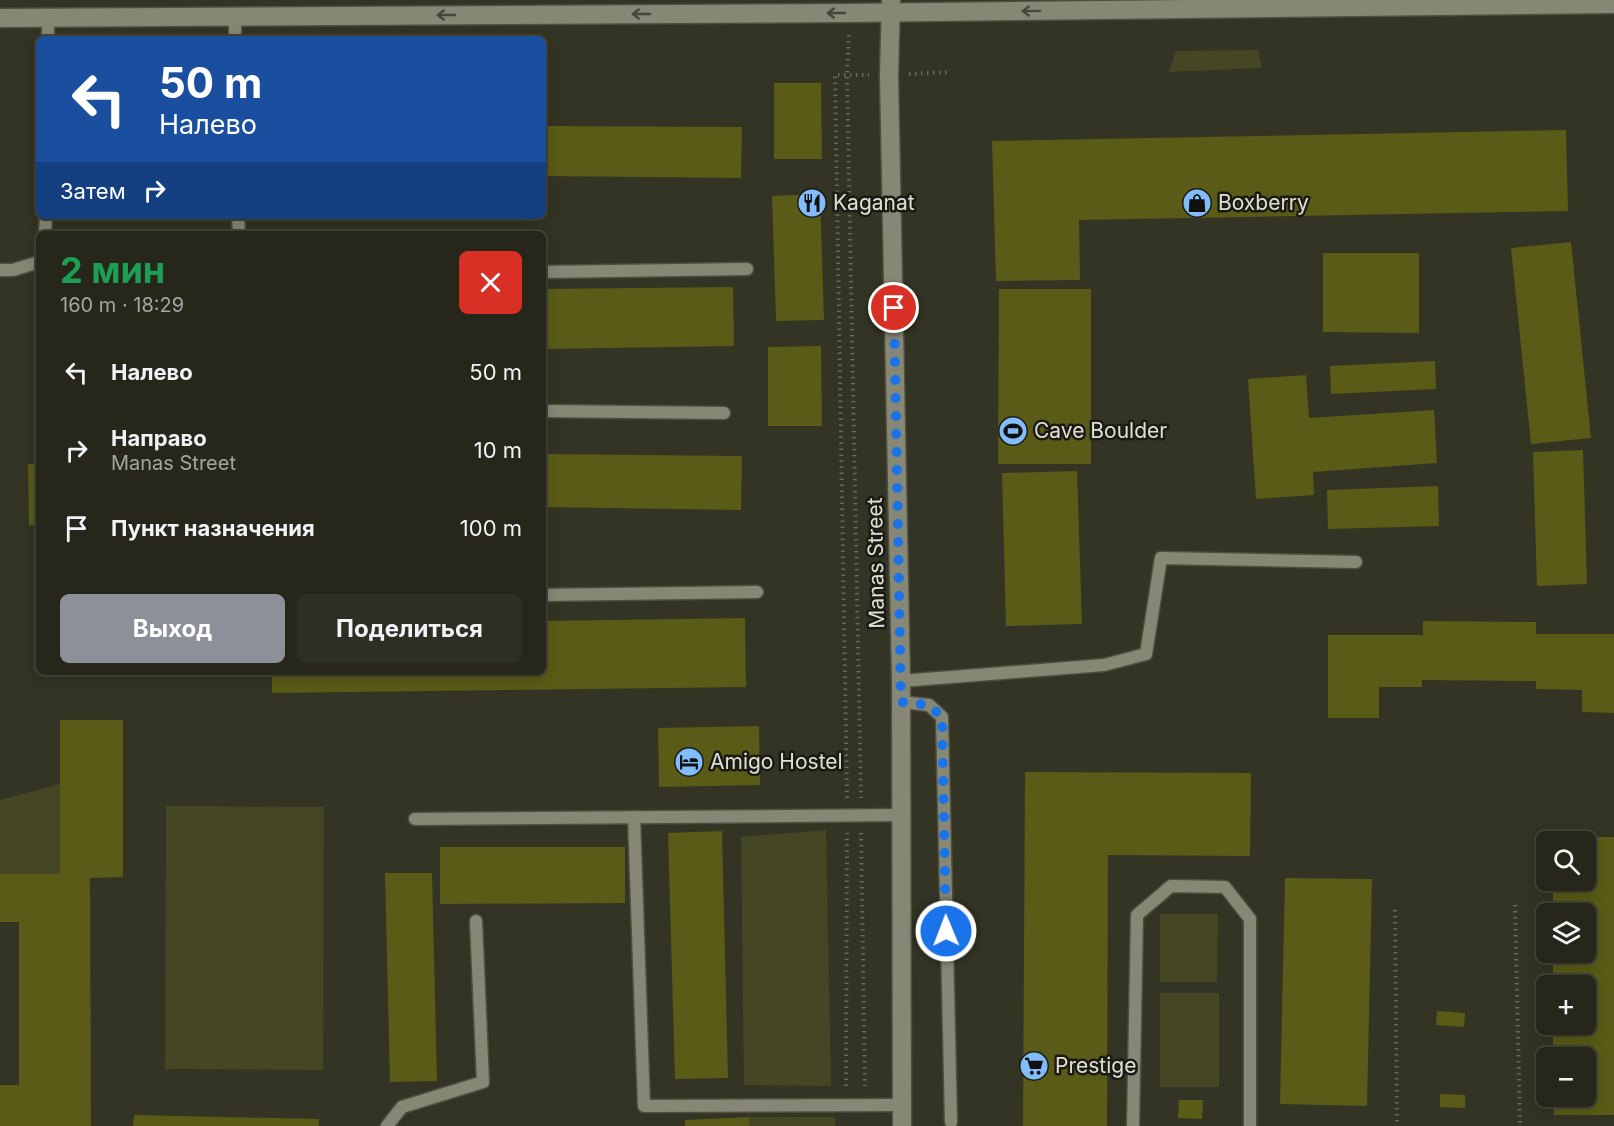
<!DOCTYPE html>
<html lang="ru">
<meta charset="utf-8">
<style>
body{margin:0;font-family:Inter,sans-serif;background:#2e2f23;color:#f1f3f6;height:100vh;display:flex;flex-direction:column;font-size:22px;white-space:nowrap}
*{box-sizing:border-box;margin:0}
p{font-size:20px;color:#a4a5a2}
.icon{flex:none;width:33px;height:33px;fill:none;stroke:currentColor;stroke-width:2;stroke-linecap:round;stroke-linejoin:round}
.map{position:relative;flex:1;overflow:hidden}
.sheet{position:absolute;left:36px;top:231px;width:510px;height:444px;display:flex;flex-direction:column;background:#26271a;border-radius:9px;box-shadow:0 3px 15px #0003,0 0 0 2px #424439}
.sheet>*{flex:none}
.banner{position:absolute;left:36px;top:36px;width:510px;height:183px;border-radius:9px;box-shadow:0 3px 15px #0003,0 0 0 2px #424439;background:#1a4fa0;color:#fff;overflow:hidden}
.controls{position:absolute;left:1536px;top:831px;display:grid;gap:12px}
.controls a{display:grid;place-items:center;width:60px;height:60px;border-radius:9px;background:#26271a;box-shadow:0 3px 15px #0003,0 0 0 2px #424439;font-size:30px}
.pin{position:absolute;display:grid;place-items:center;width:51px;height:51px;color:#fff;margin:-26px;border:3px solid #fff;border-radius:50%;box-shadow:0 2px 6px #0007}
.me{position:absolute;width:66px;margin:-33px;rotate:359deg;stroke-linejoin:round;filter:drop-shadow(0 0 4px #0008)}
.turn{display:flex;align-items:center;gap:21px;height:126px;padding:0 24px;font-size:27px}
.turn .icon{width:78px;height:78px;stroke-width:2.5}
.turn b{display:block;font-size:42px;line-height:51px}
.then{display:flex;align-items:center;height:57px;padding:0 24px;background:#0003;gap:12px;font-size:22px}
.round{display:grid;place-items:center;flex:none;width:63px;height:63px;border-radius:9px;background:#2e2f23}
.summary{display:flex;align-items:center;justify-content:space-between;height:102px;padding:0 24px}
h1{font-size:36px;font-weight:700;line-height:45px;color:#1e9e55}
.primary-button{display:flex;gap:12px;margin-top:auto;padding:12px 24px}
.primary-button a{flex:1;height:69px;border-radius:9px;background:#8c9099;color:#fff;font-size:24px;font-weight:700;line-height:69px;text-align:center}
.primary-button a+a{background:#2e2f23;color:#f1f3f6}
ul{padding:0;list-style:none}
li{display:flex;align-items:center;gap:18px;height:78px;padding:0 24px}
li div{flex:1}
li b{display:block;font-size:22px}
li em{font-style:normal}
.map>svg:first-child{display:block}
</style>
<div class="map">
<svg width="1614" height="1126" viewBox="0 0 1614 1126">
<rect width="100%" height="100%" fill="#333423"/>
<g fill="#454623">
<polygon points="1258,50 1262,68 1169,72 1176,51"/>
<polygon points="60,784 60,874 0,874 0,800"/>
<polygon points="166,806 324,807 323,1070 165,1069"/>
<polygon points="826,830 831,1086 744,1085 741,837"/>
<polygon points="1160,914 1218,914 1217,982 1160,982"/>
<rect x="1160" y="993" width="59" height="94"/>
<rect x="749" y="1117" width="86" height="9"/>
</g>
<g fill="#595b16">
<polygon points="774,83 821,83 822,159 774,159"/>
<polygon points="543,126 742,127 741,178 543,176"/>
<polygon points="1566,130 1568,211 1079,220 1080,280 996,281 992,141"/>
<polygon points="820,194 824,320 776,321 772,196"/>
<polygon points="1571,242 1591,438 1531,444 1511,248"/>
<polygon points="1323,253 1419,253 1419,333 1323,332"/>
<polygon points="733,287 734,346 543,349 543,289"/>
<polygon points="999,289 1091,289 1091,464 998,464"/>
<polygon points="821,346 822,426 768,426 768,347"/>
<polygon points="1435,361 1436,389 1331,394 1330,366"/>
<polygon points="1306,375 1309,418 1434,410 1437,463 1313,472 1314,495 1256,499 1248,379"/>
<polygon points="1583,450 1587,584 1537,586 1533,452"/>
<polygon points="543,454 742,456 741,510 543,507"/>
<polygon points="28,464 39,464 39,525 29,525"/>
<polygon points="1077,471 1082,624 1006,626 1002,473"/>
<polygon points="1438,486 1439,526 1328,529 1327,490"/>
<polygon points="745,618 746,687 272,693 272,672 543,672 543,621"/>
<polygon points="1423,621 1536,622 1536,634 1614,634 1614,713 1582,712 1582,690 1536,689 1536,681 1422,680 1422,687 1379,687 1379,718 1328,718 1328,635 1423,635"/>
<polygon points="60,720 123,720 123,877 90,878 91,1126 0,1126 0,1085 19,1085 19,922 0,922 0,874 60,874"/>
<polygon points="759,726 760,785 659,787 658,728"/>
<polygon points="1025,772 1251,773 1250,856 1108,855 1107,1126 1023,1126"/>
<polygon points="722,831 728,1078 675,1079 668,833"/>
<polygon points="1553,837 1614,837 1614,1115 1554,1115 1554,1096 1586,1096 1586,1058 1553,1058 1553,1024 1586,1024 1586,986 1553,986 1553,952 1586,952 1586,914 1553,914 1553,880 1586,880 1586,842 1553,842"/>
<polygon points="440,847 625,847 625,903 440,904"/>
<polygon points="385,873 432,873 437,1081 390,1082"/>
<polygon points="1285,878 1372,879 1367,1106 1280,1104"/>
<polygon points="1437,1011 1465,1013 1464,1027 1436,1025"/>
<polygon points="1440,1094 1465,1095 1465,1108 1440,1107"/>
<polygon points="1179,1100 1203,1100 1202,1119 1178,1118"/>
<polygon points="134,1115 319,1119 319,1126 133,1126"/>
<polygon points="749,1117 749,1126 685,1126 685,1120"/>
</g>
<g fill="none" stroke-linecap="round" stroke-linejoin="round">
<g stroke="#4e4f40" stroke-width="15">
<g id="lane">
<polyline points="235,16 235,39"/>
<polyline points="48,17 48,39"/>
<polyline points="238,216 239,234"/>
<polyline points="45,234 46,216"/>
<polyline points="0,270 13,270 39,262"/>
<polyline points="543,272 747,269"/>
<polyline points="543,411 724,413"/>
<polyline points="543,595 757,592"/>
<polyline points="901,681 1104,665 1146,654 1161,558 1356,562"/>
<polyline points="901,702 929,705 942,717 951,1122"/>
<polyline points="634,817 644,1106 902,1105"/>
<polyline points="415,819 902,815"/>
<polyline points="387,1126 402,1107 483,1082 476,921"/>
<polyline points="1133,1126 1137,915 1171,886 1225,887 1250,919 1250,1126"/>
</g>
</g>
<g stroke="#4e4f40" stroke-width="21">
<g id="secondary">
<polyline points="891,0 889,75 901,681 902,1126"/>
<polyline points="0,18 850,13 1614,4"/>
</g>
</g>
<g stroke="#696a5b" stroke-width="4" stroke-dasharray="1.5 4.5" stroke-linecap="butt">
<polyline points="849,35 847,75 861,798"/>
<polyline points="909,74 951,72"/>
<polyline points="847,798 835,75 869,75"/>
<polyline points="861,833 865,1086"/>
<polyline points="1515,905 1520,1126"/>
<polyline points="1395,910 1397,1126"/>
<polyline points="846,1086 847,833"/>
</g>
<use href="#lane" stroke="#868774" stroke-width="12"/>
<use href="#secondary" stroke="#868774" stroke-width="18"/>
</g>
<defs><path id="oneway-shaft" d="M-6 0H5M1.5-3L5.5 0L1.5 3" fill="none" stroke-width="1.6" stroke-linecap="round" stroke-linejoin="round" transform="scale(1.5)"/></defs>
<g stroke="#46463a">
<use href="#oneway-shaft" transform="translate(1031 11) rotate(179)"/>
<use href="#oneway-shaft" transform="translate(836 13) rotate(180)"/>
<use href="#oneway-shaft" transform="translate(641 14) rotate(180)"/>
<use href="#oneway-shaft" transform="translate(446 15) rotate(180)"/>
</g>
<g fill="none" stroke-linecap="round" stroke-linejoin="round">
<polyline stroke="#1a73e8" stroke-width="10" stroke-dasharray="0 18" points="894,308 901,702 929,705 942,717 946,931"/>
</g>
<defs>
<g id="restaurant-disc" transform="scale(1.5)"><circle r="9.5" fill="#82bcfa" stroke="#1b1b14"/><path d="M-5-6h1v4h1v-4h1v4h1v-4h1v5L-1.5 .5V6h-2V.5L-5-1ZM5-6V6H3V1.5H1.5Q1.5-4 5-6Z" fill="#111"/></g>
<g id="shop-disc" transform="scale(1.5)"><circle r="9.5" fill="#82bcfa" stroke="#1b1b14"/><path d="M-5-2.5h2.3a2.7 3.5 0 0 1 5.4 0H5L5.5 6h-11ZM-1.5-2.5h3a1.5 2.3 0 0 0-3 0Z" fill="#111"/></g>
<g id="stadium-disc" transform="scale(1.5)"><circle r="9.5" fill="#82bcfa" stroke="#1b1b14"/><path d="M0-5a6.5 5 0 1 0 0 10a6.5 5 0 1 0 0-10ZM-3.5-1.8h7v3.6h-7Z" fill="#111"/></g>
<g id="hotel-disc" transform="scale(1.5)"><circle r="9.5" fill="#82bcfa" stroke="#1b1b14"/><path d="M-6-4.5h1.5V1H6V5H4.5V3h-9V5H-6ZM-4 0a1.8 1.8 0 1 1 3.6 0ZM.5 0V-2.5h3Q6-2.5 6 0Z" fill="#111"/></g>
<g id="supermarket-disc" transform="scale(1.5)"><circle r="9.5" fill="#82bcfa" stroke="#1b1b14"/><path d="M-6-5.5h2.5l.6 2H6L4.5 2H-2.5L-4.4-4H-6ZM-1.5 3.2a1.3 1.3 0 1 0 .1 0ZM3 3.2a1.3 1.3 0 1 0 .1 0Z" fill="#111"/></g>
</defs>
<g fill-rule="evenodd">
<use href="#restaurant-disc" x="812" y="203"/>
<use href="#shop-disc" x="1197" y="203"/>
<use href="#stadium-disc" x="1013" y="431"/>
<use href="#hotel-disc" x="689" y="762"/>
<use href="#supermarket-disc" x="1034" y="1066"/>
</g>
<g text-anchor="middle" stroke-width="5" stroke-linejoin="round" paint-order="stroke">
<g font-size="21" fill="#dfe0d5" stroke="#1b1b14" text-anchor="start">
<text x="833" y="210">Kaganat</text>
<text x="1218" y="210">Boxberry</text>
<text x="1034" y="438">Cave Boulder</text>
<text x="710" y="769">Amigo Hostel</text>
<text x="1055" y="1073">Prestige</text>
</g>
<g font-size="21" fill="#dfe0d5" stroke="#1b1b14">
<text transform="translate(876 563) rotate(-91)" y="7">Manas Street</text>
</g>
</g>
</svg>
<div class="controls">
<a><svg class="icon" aria-label="search" viewBox="0 0 24 24"><circle cx="10" cy="10" r="6"/><path d="M15 15l6 6"/></svg></a>
<a><svg class="icon" aria-label="layers" viewBox="0 0 24 24"><path d="M12 4l9 5-9 5-9-5zM3 14l9 5 9-5"/></svg></a>
<a>+</a>
<a>−</a>
</div>
<div class="pin" style="left:894px;top:308px;background:#d93025"><svg class="icon" aria-label="arrive" viewBox="0 0 24 24"><path d="M6 21V4h12l-3 4 3 4H6"/></svg></div>
<svg class="me" style="left:946px;top:931px" viewBox="-20 -20 40 40"><circle r="17" fill="#1a73e8" stroke="#fff" stroke-width="3"/><path d="M0-11L8 9 0 5-8 9z" fill="#fff"/></svg>
<div class="banner">
<div class="turn"><svg class="icon" aria-label="left" viewBox="0 0 24 24"><path d="M17 20v-9H6M10 6l-5 5 5 5"/></svg><div><b>50 m</b>Налево</div></div>
<div class="then">Затем<svg class="icon" aria-label="right" viewBox="0 0 24 24"><path d="M7 20v-9h11M14 6l5 5-5 5"/></svg></div>
</div>
<section class="sheet">
<div class="summary"><div><h1>2 мин</h1><p>160 m · 18:29</p></div><a class="round" style="background:#d93025;color:#fff"><svg class="icon" aria-label="close" viewBox="0 0 24 24"><path d="M6 6l12 12M18 6L6 18"/></svg></a></div>
<ul>
<li><svg class="icon" aria-label="left" viewBox="0 0 24 24"><path d="M17 20v-9H6M10 6l-5 5 5 5"/></svg><div><b>Налево</b></div><em>50 m</em></li>
<li><svg class="icon" aria-label="right" viewBox="0 0 24 24"><path d="M7 20v-9h11M14 6l5 5-5 5"/></svg><div><b>Направо</b><p>Manas Street</p></div><em>10 m</em></li>
<li><svg class="icon" aria-label="arrive" viewBox="0 0 24 24"><path d="M6 21V4h12l-3 4 3 4H6"/></svg><div><b>Пункт назначения</b></div><em>100 m</em></li>
</ul>
<div class="primary-button"><a>Выход</a><a>Поделиться</a></div>
</section>
</div>
